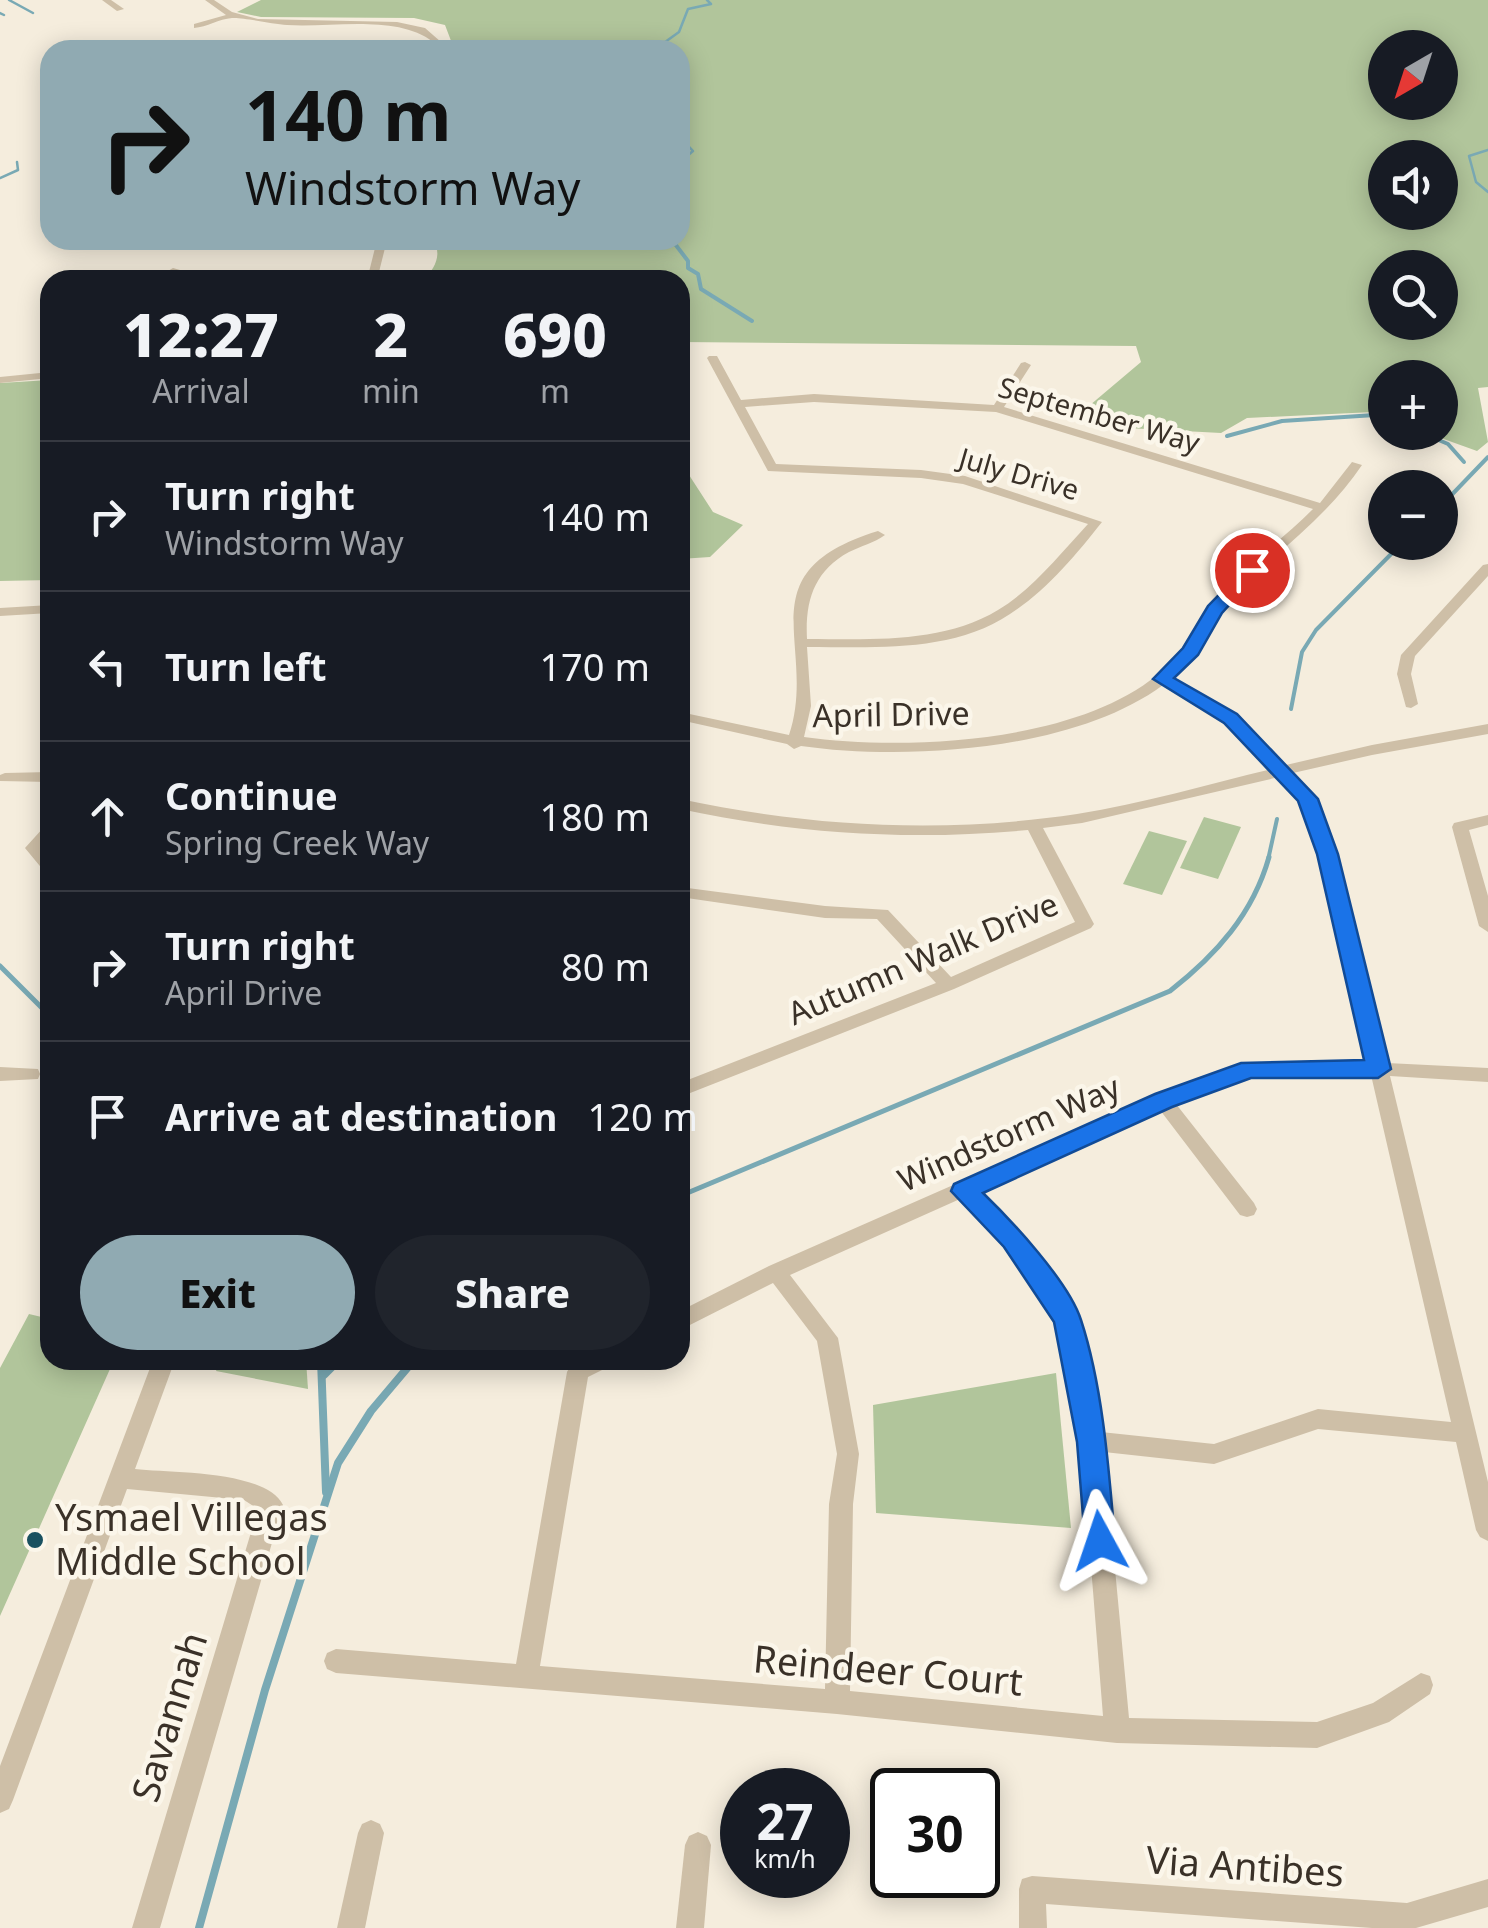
<!DOCTYPE html>
<meta charset="utf-8">
<style>
body{margin:0;font-family:"Noto Sans",sans-serif;background:#20242c;color:#f1f3f6;height:100vh;display:flex;flex-direction:column;font-size:38px;white-space:nowrap}
*{box-sizing:border-box;margin:0}
p{font-size:32px;color:#9ea1a6}
.icon{flex:none;width:55px;height:55px;fill:none;stroke:currentColor;stroke-width:2;stroke-linecap:round;stroke-linejoin:round}
.map{position:relative;flex:1;overflow:hidden}
.side{position:absolute;left:40px;top:270px;width:650px;height:1100px;display:flex;flex-direction:column;background:#171b24;border-radius:30px;box-shadow:0 5px 25px #0003}
.side>*{flex:none}
.banner{position:absolute;left:40px;top:40px;width:650px;height:210px;border-radius:30px;box-shadow:0 5px 25px #0003;background:#90aab2;color:#111;overflow:hidden}
.needle{width:65px;rotate:219deg}
.buttons{position:absolute;left:1368px;top:30px;display:grid;gap:20px}
.buttons a{display:grid;place-items:center;width:90px;height:90px;border-radius:50%;background:#171b24;box-shadow:0 5px 25px #0003;font-size:50px}
.speed{position:absolute;left:720px;top:1768px;display:flex;gap:20px;font-size:50px;font-weight:700;text-align:center}
.speed>*{display:grid;place-content:center;width:130px;height:130px;border-radius:50%;background:#171b24;box-shadow:0 5px 25px #0003;line-height:1}
.speed small{font-size:25px;font-weight:400}
.speed .limit{border:5px solid #111;border-radius:15px;background:#fff;color:#111}
.pin{position:absolute;display:grid;place-items:center;width:85px;height:85px;color:#fff;margin:-42px;border:5px solid #fff;border-radius:50%;box-shadow:0 2px 10px #0007}
.me{position:absolute;width:110px;margin:-55px;rotate:355deg;stroke-linejoin:round;filter:drop-shadow(0 0 8px #0008)}
.turn{display:flex;align-items:center;gap:35px;height:210px;padding:0 40px;font-size:45px}
.turn .icon{width:130px;height:130px;stroke-width:2.5}
.turn b{display:block;font-size:70px;line-height:85px}
.eta{display:flex;justify-content:space-evenly;align-items:center;height:170px;text-align:center}
.eta b{font-size:60px;font-weight:800;line-height:70px}
.action{display:flex;gap:20px;margin-top:auto;padding:20px 40px}
.action a{flex:1;height:115px;border-radius:60px;background:#90aab2;color:#111;font-size:40px;font-weight:800;line-height:115px;text-align:center}
.action a+a{background:#20242c;color:#f1f3f6}
ul{padding:0;list-style:none}
li{display:flex;align-items:center;gap:30px;height:150px;padding:0 40px;border-top:2px solid #363941}
li div{flex:1}
li b{display:block;font-size:38px}
li em{font-style:normal}
.map>svg:first-child{display:block}
</style>
<div class="map">
<svg width="1488" height="1928" viewBox="0 0 1488 1928">
<rect width="100%" height="100%" fill="#f5eddd"/>
<g fill="#b1c59b" fill-rule="evenodd">
<path d="M261,0H1488V387L1478,388L1488,442L1477,451L1427,433L1440,432V378H1385V417L1373,412L1247,418L1221,433L1127,428L1083,411L1141,362L1136,346L680,342V280H424C434,269 443,255 433,240H680V50H484L453,46L445,25L414,18L261,17L237,12ZM1385,48H1440V102H1385ZM1385,158H1440V212H1385ZM1385,268H1440V322H1385Z"/>
<polygon points="50,380 50,580 0,581 0,383"/>
<polygon points="680,461 713,512 743,525 710,557 680,559"/>
<polygon points="1204,817 1241,827 1218,879 1180,868"/>
<polygon points="1149,831 1187,841 1162,895 1123,884"/>
<polygon points="29,1314 50,1319 50,1360 114,1360 0,1616 0,1368"/>
<polygon points="220,1360 306,1360 308,1389 216,1371"/>
<polygon points="1056,1373 1071,1528 876,1513 873,1405"/>
</g>
<g fill="none" stroke-linecap="round" stroke-linejoin="round">
<g stroke="#79a9b4" stroke-width="2.5">
<polyline points="9,0 33,13"/>
<polyline points="0,13 4,15"/>
<polyline points="654,50 679,32 688,9 711,4 707,0"/>
<polyline points="680,137 693,151 680,162"/>
<polyline points="1488,150 1469,156 1476,182 1488,192"/>
<polyline points="0,178 18,170 17,162"/>
</g>
<g stroke="#79a9b4" stroke-width="4">
<polyline points="672,240 688,261 688,268 698,274 701,289 752,321"/>
<polyline points="1420,432 1448,444 1464,462"/>
<polyline points="1227,436 1282,421 1375,415 1385,418"/>
<polyline points="1440,507 1488,457"/>
<polyline points="1291,709 1302,652 1316,630 1403,542"/>
<polyline points="1268,860 1277,819"/>
</g>
<g stroke="#79a9b4" stroke-width="5">
<polyline points="0,966 50,1016"/>
<path d="M680,1196L1170,991C1216,955 1253,914 1269,857"/>
</g>
<g stroke="#79a9b4" stroke-width="8">
<polyline points="321,1360 326,1492"/>
<polyline points="324,1375 336,1363"/>
<polyline points="199,1928 265,1690 338,1463 371,1411 414,1360"/>
</g>
<g fill="#cebfa7" fill-rule="evenodd">
<polygon points="102,0 111,0 124,9 117,11"/>
<path d="M205,0H214L232,12L258,19L397,22L425,28L441,42L435,50H427L433,42C397,14 331,28 287,25C272,24 242,17 232,18C219,19 207,27 194,28V24L226,15Z"/>
<polygon points="377,240 387,240 377,280 367,280"/>
<polygon points="173,268 208,278 209,280 193,280 169,273 168,271"/>
<path d="M709,356H717L741,400L814,394L994,405L1021,363L1025,362L1031,365L1004,407L1320,503L1352,462L1362,465C1328,516 1280,549 1237,592C1211,618 1198,653 1171,678C1216,700 1253,728 1286,765L1372,745L1488,724V734L1372,755L1293,773L1315,799L1336,854L1387,1063L1488,1068V1082L1390,1076L1488,1482V1541L1480,1537L1476,1530L1456,1442L1318,1429L1214,1464L1104,1452L1129,1718L1317,1722L1373,1703L1421,1673L1430,1676L1433,1685L1430,1694L1389,1722L1317,1748L1117,1743L837,1714L336,1673L327,1669L324,1661L327,1653L336,1649L516,1664L567,1372C575,1355 597,1360 613,1360L610,1366L588,1377L540,1666L825,1689L829,1504L837,1454L817,1341L773,1283L680,1330V1311L769,1266L1156,1096L1242,1064L1368,1062L1320,854L1300,800L1279,777L1082,823L1043,828L1094,924L1091,928L954,989L680,1097V1083L936,983L877,919L825,918L680,897V887L825,906L888,910L951,977L1075,922L1028,830C910,841 796,834 680,809V799C812,827 944,834 1077,814C1142,804 1208,784 1272,769C1241,733 1205,706 1163,685C1074,751 906,761 801,746L794,749L787,744L680,720V712L789,735C819,645 742,573 878,531L885,535C874,543 861,546 849,552C814,571 805,601 807,639C869,639 942,644 998,610C1033,589 1060,554 1088,524L963,484L921,478L768,471L707,358ZM814,402L996,412L1313,509C1283,540 1245,564 1217,597C1196,622 1183,654 1157,675C1075,743 905,751 804,737L811,706L807,647C873,647 952,653 1010,614C1046,591 1076,555 1102,522L965,476L921,470L776,464L745,407ZM1371,1075L1451,1422L1318,1409L1214,1444L1101,1432L1075,1313L1021,1234L977,1192L1160,1110L1240,1215L1247,1217L1254,1215L1257,1209L1254,1203L1176,1104L1250,1076ZM960,1199L1007,1246L1058,1321L1081,1441L1103,1716L850,1691L853,1504L859,1454L838,1338L790,1275Z"/>
<polygon points="50,372 50,378 0,383 0,377"/>
<polygon points="1488,564 1488,576 1415,656 1411,674 1418,704 1411,708 1406,707 1397,674 1401,655 1483,565"/>
<polygon points="50,605 50,613 0,616 0,608"/>
<polygon points="50,772 50,782 0,781 0,775 5,773"/>
<polygon points="1488,815 1488,825 1469,830 1488,896 1488,932 1479,926 1452,827 1454,823"/>
<polygon points="50,826 50,840 42,848 50,857 50,872 44,871 25,848 44,827"/>
<polygon points="0,1067 38,1069 40,1074 38,1079 0,1081"/>
<path d="M153,1360H175L135,1469C170,1473 266,1470 283,1505L160,1928H132L258,1509L244,1500L127,1489L13,1800L9,1809L0,1813V1766Z"/>
<polygon points="371,1820 380,1824 384,1833 365,1928 337,1928 358,1833 362,1824"/>
<polygon points="698,1832 707,1836 711,1845 704,1928 676,1928 685,1845 689,1836"/>
<polygon points="1032,1876 1407,1903 1488,1879 1488,1907 1416,1928 1372,1928 1046,1904 1047,1928 1019,1928 1019,1889 1022,1879"/>
</g>
</g>
<path fill="#1a73e8" stroke="#114b97" stroke-width="2.5" d="M1252,565L1261,570L1222,613L1198,655L1174,678L1237,714L1318,799L1338,854L1391,1069L1378,1078H1251L1172,1107L983,1193C1012,1221 1069,1282 1081,1320C1103,1387 1109,1471 1115,1541L1111,1551L1100,1555L1089,1551L1085,1541L1077,1442L1054,1322L1004,1247L951,1191L954,1184L1155,1094L1241,1063L1364,1060L1317,854L1298,801L1224,723L1153,679L1183,648L1208,606L1246,567Z"/>
<circle fill="#1a5160" stroke="#fbf6ea" stroke-width="4" cx="35" cy="1540" r="10"/>
<g text-anchor="middle" stroke-width="9" stroke-linejoin="round" paint-order="stroke">
<g font-size="28" fill="#3a3128" stroke="#fbf6ea">
<text transform="translate(1099 415) rotate(16)" y="10">September Way</text>
<text transform="translate(1019 474) rotate(16)" y="10">July Drive</text>
</g>
<g font-size="32" fill="#3a3128" stroke="#fbf6ea">
<text transform="translate(891 715) rotate(-1)" y="11">April Drive</text>
<text transform="translate(923 959) rotate(-23)" y="11">Autumn Walk Drive</text>
<text transform="translate(1009 1134) rotate(-24)" y="11">Windstorm Way</text>
</g>
<g font-size="38" fill="#3a3128" stroke="#fbf6ea" text-anchor="start">
<text x="55" y="1531">Ysmael Villegas<tspan x="55" dy="44">Middle School</tspan></text>
</g>
<g font-size="38" fill="#3a3128" stroke="#fbf6ea">
<text transform="translate(888 1671) rotate(5)" y="13">Reindeer Court</text>
<text transform="translate(170 1717) rotate(-73)" y="13">Savannah</text>
<text transform="translate(1245 1867) rotate(4)" y="13">Via Antibes</text>
</g>
</g>
</svg>
<div class="buttons">
<a><svg class="needle" viewBox="-14 -14 28 28"><path d="M0-13l5 13h-10z" fill="#e53935"/><path d="M0 13l5-13h-10z" fill="#9ea1a6"/></svg></a>
<a><svg class="icon" aria-label="sound" viewBox="0 0 24 24"><path d="M4 9h4l5-4v14l-5-4H4zM17 9q2 3 0 6"/></svg></a>
<a><svg class="icon" aria-label="search" viewBox="0 0 24 24"><circle cx="10" cy="10" r="6"/><path d="M15 15l6 6"/></svg></a>
<a>+</a>
<a>−</a>
</div>
<div class="speed"><div>27<small>km/h</small></div><div class="limit">30</div></div>
<div class="pin" style="left:1252px;top:570px;background:#d93025"><svg class="icon" aria-label="arrive" viewBox="0 0 24 24"><path d="M6 21V4h12l-3 4 3 4H6"/></svg></div>
<svg class="me" style="left:1100px;top:1541px" viewBox="-20 -20 40 40"><path d="M0-17L14 15 0 8-14 15z" fill="#1a73e8" stroke="#fff" stroke-width="4"/></svg>
<div class="banner">
<div class="turn"><svg class="icon" aria-label="right" viewBox="0 0 24 24"><path d="M7 20v-9h11M14 6l5 5-5 5"/></svg><div><b>140 m</b>Windstorm Way</div></div>
</div>
<section class="side">
<div class="eta">
<div><b>12:27</b><p>Arrival</p></div>
<div><b>2</b><p>min</p></div>
<div><b>690</b><p>m</p></div>
</div>
<ul>
<li><svg class="icon" aria-label="right" viewBox="0 0 24 24"><path d="M7 20v-9h11M14 6l5 5-5 5"/></svg><div><b>Turn right</b><p>Windstorm Way</p></div><em>140 m</em></li>
<li><svg class="icon" aria-label="left" viewBox="0 0 24 24"><path d="M17 20v-9H6M10 6l-5 5 5 5"/></svg><div><b>Turn left</b></div><em>170 m</em></li>
<li><svg class="icon" aria-label="ahead" viewBox="0 0 24 24"><path d="M12 20V5M6 11l6-6 6 6"/></svg><div><b>Continue</b><p>Spring Creek Way</p></div><em>180 m</em></li>
<li><svg class="icon" aria-label="right" viewBox="0 0 24 24"><path d="M7 20v-9h11M14 6l5 5-5 5"/></svg><div><b>Turn right</b><p>April Drive</p></div><em>80 m</em></li>
<li><svg class="icon" aria-label="arrive" viewBox="0 0 24 24"><path d="M6 21V4h12l-3 4 3 4H6"/></svg><div><b>Arrive at destination</b></div><em>120 m</em></li>
</ul>
<div class="action"><a>Exit</a><a>Share</a></div>
</section>
</div>
